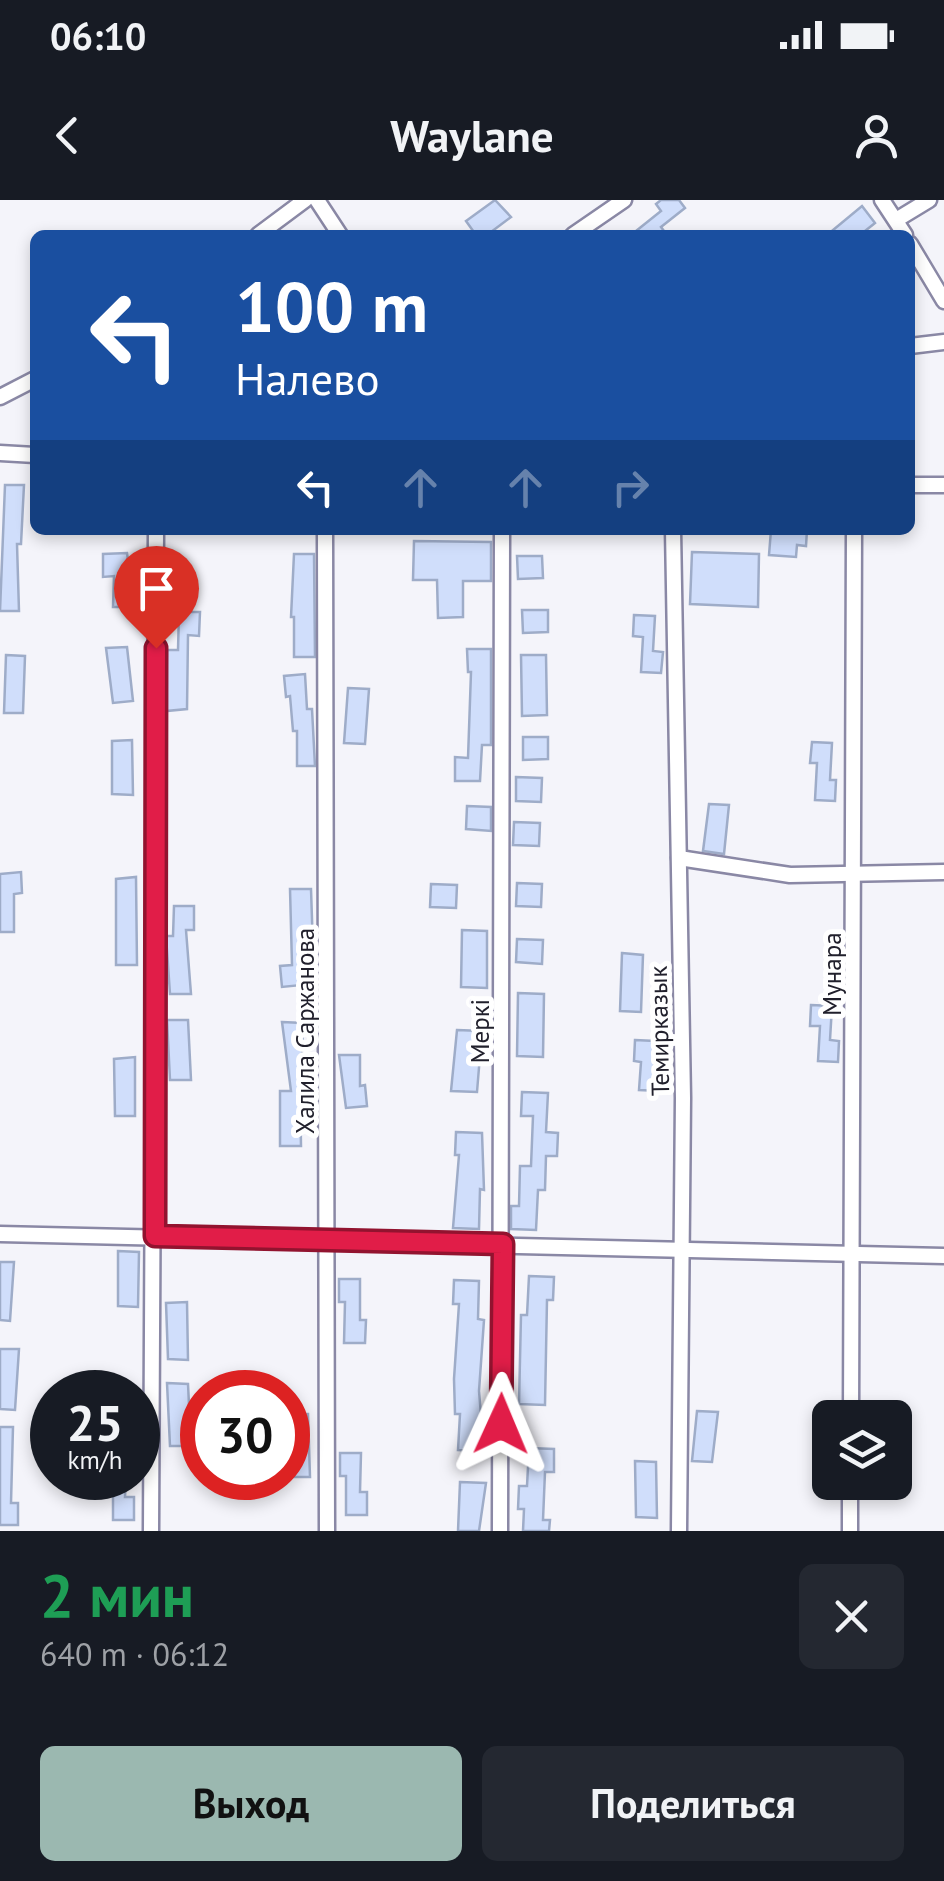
<!DOCTYPE html>
<html lang="ru">
<meta charset="utf-8">
<style>
body{margin:0;font-family:"PT Sans",sans-serif;background:#242831;color:#f1f3f6;height:100vh;display:flex;flex-direction:column;font-size:38px;white-space:nowrap}
*{box-sizing:border-box;margin:0}
p{font-size:32px;color:#9ea1a6}
.icon{flex:none;width:55px;height:55px;fill:none;stroke:currentColor;stroke-width:2;stroke-linecap:round;stroke-linejoin:round}
.map{position:relative;height:1331px;overflow:hidden}
.panel{display:flex;flex-direction:column;background:#171b24;flex:1}
.panel>*{flex:none}
.hud{position:absolute;left:30px;top:30px;width:885px;height:305px;border-radius:15px;box-shadow:0 5px 15px #0003;background:#1a4fa0;color:#fff;overflow:hidden}
.buttons{position:absolute;left:812px;top:1200px;display:grid;gap:20px}
.buttons a{display:grid;place-items:center;width:100px;height:100px;border-radius:15px;background:#171b24;box-shadow:0 5px 15px #0003;font-size:50px}
.speed{position:absolute;left:30px;top:1170px;display:flex;gap:20px;font-size:50px;font-weight:700;text-align:center}
.speed>*{display:grid;place-content:center;width:130px;height:130px;border-radius:50%;background:#171b24;box-shadow:0 5px 15px #0003;line-height:1}
.speed small{font-size:25px;font-weight:400}
.speed .limit{border:15px solid #d22;background:#fff;color:#111}
.pin{position:absolute;display:grid;place-items:center;width:85px;height:85px;color:#fff;margin:-102px -42px;border-radius:50% 50% 50% 0;rotate:-45deg;box-shadow:0 0 10px #0007}
.pin .icon{rotate:45deg}
.me{position:absolute;width:110px;margin:-55px;rotate:1deg;stroke-linejoin:round;filter:drop-shadow(0 0 8px #0008)}
.turn{display:flex;align-items:center;gap:35px;height:210px;padding:0 40px;font-size:45px}
.turn .icon{width:130px;height:130px;stroke-width:2.5}
.turn b{display:block;font-size:70px;line-height:85px}
.lanes{display:flex;align-items:center;height:95px;padding:0 40px;background:#0003;justify-content:center;gap:50px;direction:ltr}
.lanes .off{opacity:.35}
.round{display:grid;place-items:center;flex:none;width:105px;height:105px;border-radius:15px;background:#242831}
.headline{display:flex;align-items:center;justify-content:space-between;height:170px;padding:0 40px}
h1{font-size:60px;font-weight:600;line-height:75px;color:#1e9e55}
.button{display:flex;gap:20px;margin-top:auto;padding:20px 40px}
.button a{flex:1;height:115px;border-radius:15px;background:#9bb8b0;color:#111;font-size:40px;font-weight:600;line-height:115px;text-align:center}
.button a+a{background:#242831;color:#f1f3f6}
.status{display:flex;justify-content:space-between;align-items:center;height:70px;padding:0 50px;background:#171b24;direction:ltr}
.status svg{height:28px;fill:currentColor}
header{display:flex;justify-content:space-between;align-items:center;height:130px;padding:0 40px;background:#171b24;font-size:45px;font-weight:600}
.map>svg:first-child{display:block}
</style>
<div class="status"><b>06:10</b><svg viewBox="0 0 49 12"><path d="M0 12V9h3v3zM5 12V6h3v6zM10 12V3h3v9zM15 12V0h3v12zM26 1h20v11H26zM47 4h2v5h-2z"/></svg></div>
<header><svg class="icon" aria-label="back" viewBox="0 0 24 24"><path d="M15 5l-7 7 7 7"/></svg>Waylane<svg class="icon" aria-label="person" viewBox="0 0 24 24"><circle cx="12" cy="8" r="4"/><path d="M4 21q1-7 8-7t8 7"/></svg></header>
<div class="map">
<svg width="944" height="1331" viewBox="0 0 944 1331">
<rect width="100%" height="100%" fill="#f4f4fa"/>
<g fill="#d0defb" stroke="#9eacc8" stroke-width="2.5">
<polygon points="495,0 511,17 487,35 476,35 466,21"/>
<polygon points="661,0 679,0 685,8 661,27 667,35 631,35 661,11 656,4"/>
<polygon points="862,6 875,23 860,35 827,35"/>
<polygon points="5,285 24,285 21,344 17,344 19,411 0,411"/>
<polygon points="771,330 807,330 806,346 797,345 796,357 769,355"/>
<polygon points="414,341 491,342 491,381 463,381 463,417 438,418 437,380 413,380"/>
<polygon points="692,352 759,354 758,407 690,404"/>
<polygon points="127,353 134,407 113,407 114,376 103,377 103,354"/>
<polygon points="294,354 314,354 315,457 294,457 294,417 291,417"/>
<polygon points="517,356 542,356 543,378 518,379"/>
<polygon points="522,410 548,410 548,432 523,433"/>
<polygon points="179,412 200,412 199,436 188,435 187,509 166,511 167,450 178,450"/>
<polygon points="634,415 655,416 653,451 663,452 661,473 641,472 643,437 633,436"/>
<polygon points="127,447 133,501 113,503 106,448"/>
<polygon points="467,449 491,449 491,545 482,545 480,581 455,581 455,557 468,558 471,472 468,472"/>
<polygon points="6,455 25,456 23,513 4,513"/>
<polygon points="521,455 546,455 547,515 522,516"/>
<polygon points="305,474 307,509 312,509 315,566 297,566 297,531 293,531 290,496 286,497 284,476"/>
<polygon points="348,488 369,489 365,544 344,543"/>
<polygon points="523,537 548,537 548,559 523,560"/>
<polygon points="132,540 133,595 112,594 112,541"/>
<polygon points="812,542 832,543 830,580 836,580 835,601 815,600 817,563 810,563"/>
<polygon points="516,577 542,578 541,602 516,601"/>
<polygon points="709,604 729,605 724,654 703,651"/>
<polygon points="467,606 491,607 491,631 466,629"/>
<polygon points="514,622 540,623 539,646 513,645"/>
<polygon points="21,672 22,693 14,694 14,732 0,732 0,674"/>
<polygon points="136,677 137,765 116,765 116,679"/>
<polygon points="517,683 542,684 541,707 516,706"/>
<polygon points="431,684 457,685 456,708 430,707"/>
<polygon points="290,689 311,689 313,749 300,749 302,785 282,787 280,766 292,765"/>
<polygon points="174,706 194,706 194,730 186,730 191,794 170,794 166,736 173,736"/>
<polygon points="462,730 487,731 487,788 461,787"/>
<polygon points="517,739 543,740 542,764 516,762"/>
<polygon points="622,753 643,755 641,812 620,811"/>
<polygon points="518,793 544,794 543,857 517,856"/>
<polygon points="811,805 832,806 830,840 839,841 838,862 818,861 820,826 810,826"/>
<polygon points="167,820 188,820 191,880 170,880"/>
<polygon points="282,822 303,823 302,859 309,859 311,880 300,880 301,946 280,946 280,891 291,891"/>
<polygon points="457,830 482,831 477,892 451,891"/>
<polygon points="635,840 655,841 654,870 661,870 660,891 639,890 641,862 634,861"/>
<polygon points="339,855 360,855 360,886 365,885 367,906 346,908"/>
<polygon points="135,857 135,916 115,916 114,859"/>
<polygon points="522,892 548,893 546,932 558,933 557,956 546,956 545,990 538,990 536,1030 511,1029 511,1006 519,1006 520,966 531,966 533,916 521,916"/>
<polygon points="456,932 482,933 484,990 480,989 479,1029 453,1028 459,955 455,955"/>
<polygon points="118,1051 139,1052 138,1107 118,1106"/>
<polygon points="0,1062 14,1062 10,1121 0,1120"/>
<polygon points="529,1076 554,1077 553,1100 547,1100 545,1205 519,1204 521,1115 527,1115"/>
<polygon points="339,1079 360,1079 360,1120 366,1120 365,1143 344,1143 345,1102 339,1102"/>
<polygon points="454,1080 479,1081 478,1119 484,1120 479,1191 484,1251 458,1250 460,1214 455,1214 454,1179 459,1104 453,1104"/>
<polygon points="187,1102 188,1160 168,1159 166,1103"/>
<polygon points="0,1149 19,1149 15,1210 0,1209"/>
<polygon points="167,1183 188,1184 191,1246 170,1246"/>
<polygon points="697,1211 718,1212 712,1262 692,1261"/>
<polygon points="288,1214 308,1214 310,1277 289,1277"/>
<polygon points="0,1227 13,1227 11,1303 18,1303 18,1325 0,1325"/>
<polygon points="529,1248 554,1249 554,1272 545,1272 543,1320 550,1320 549,1331 523,1331 524,1309 518,1309 519,1286 527,1286"/>
<polygon points="340,1253 361,1253 360,1292 367,1292 367,1315 346,1315 346,1276 340,1276"/>
<polygon points="635,1261 656,1262 657,1318 636,1317"/>
<polygon points="106,1278 126,1278 125,1297 134,1297 134,1320 113,1320 113,1289 105,1288"/>
<polygon points="460,1282 486,1283 479,1331 458,1331"/>
</g>
<g fill="none" stroke-linecap="round" stroke-linejoin="round">
<g stroke="#8a88a5" stroke-width="19">
<g id="minor">
<polyline points="317,0 340,35"/>
<polyline points="882,0 905,35"/>
<polyline points="896,20 929,0"/>
<polyline points="258,35 305,0"/>
<polyline points="573,35 624,0"/>
<polyline points="910,44 944,101"/>
<polyline points="910,146 944,142"/>
<polyline points="0,197 35,179"/>
<polyline points="0,253 35,255"/>
<polyline points="910,285 944,285"/>
<polyline points="325,330 327,1331"/>
<polyline points="673,330 683,898 679,1331"/>
<polyline points="679,658 790,675 944,672"/>
<polyline points="0,1034 944,1056"/>
<polyline points="851,1218 854,330"/>
<polyline points="151,1331 156,330"/>
<polyline points="500,1331 502,330"/>
<polyline points="850,1331 850,1282"/>
</g>
</g>
<use href="#minor" stroke="#fff" stroke-width="14"/>
</g>
<g fill="none" stroke-linecap="round" stroke-linejoin="round">
<g stroke="#92132f" stroke-width="25">
<polyline id="route" points="156,448 155,1036 503,1044 501,1224"/>
</g>
<use href="#route" stroke="#e11d48" stroke-width="18"/>
</g>
<g text-anchor="middle" stroke-width="10" stroke-linejoin="round" paint-order="stroke">
<g font-size="25" fill="#21202c" stroke="#fff">
<text transform="translate(832 774) rotate(-90)" y="9">Мунара</text>
<text transform="translate(305 831) rotate(-90)" y="9">Халила Саржанова</text>
<text transform="translate(480 831) rotate(-90)" y="9">Меркі</text>
<text transform="translate(659 831) rotate(-91)" y="9">Темирказык</text>
</g>
</g>
</svg>
<div class="buttons">
<a><svg class="icon" aria-label="layers" viewBox="0 0 24 24"><path d="M12 4l9 5-9 5-9-5zM3 14l9 5 9-5"/></svg></a>
</div>
<div class="speed"><div>25<small>km/h</small></div><div class="limit">30</div></div>
<div class="pin" style="left:156px;top:448px;background:#d93025"><svg class="icon" aria-label="arrive" viewBox="0 0 24 24"><path d="M6 21V4h12l-3 4 3 4H6"/></svg></div>
<svg class="me" style="left:501px;top:1224px" viewBox="-20 -20 40 40"><path d="M0-17L14 15 0 8-14 15z" fill="#e11d48" stroke="#fff" stroke-width="4"/></svg>
<div class="hud">
<div class="turn"><svg class="icon" aria-label="left" viewBox="0 0 24 24"><path d="M17 20v-9H6M10 6l-5 5 5 5"/></svg><div><b>100 m</b>Налево</div></div>
<div class="lanes"><svg class="icon" aria-label="left" viewBox="0 0 24 24"><path d="M17 20v-9H6M10 6l-5 5 5 5"/></svg><svg class="icon off" aria-label="ahead" viewBox="0 0 24 24"><path d="M12 20V5M6 11l6-6 6 6"/></svg><svg class="icon off" aria-label="ahead" viewBox="0 0 24 24"><path d="M12 20V5M6 11l6-6 6 6"/></svg><svg class="icon off" aria-label="right" viewBox="0 0 24 24"><path d="M7 20v-9h11M14 6l5 5-5 5"/></svg></div>
</div>
</div>
<section class="panel">
<div class="headline"><div><h1>2 мин</h1><p>640 m · 06:12</p></div><a class="round"><svg class="icon" aria-label="close" viewBox="0 0 24 24"><path d="M6 6l12 12M18 6L6 18"/></svg></a></div>
<div class="button"><a>Выход</a><a>Поделиться</a></div>
</section>
